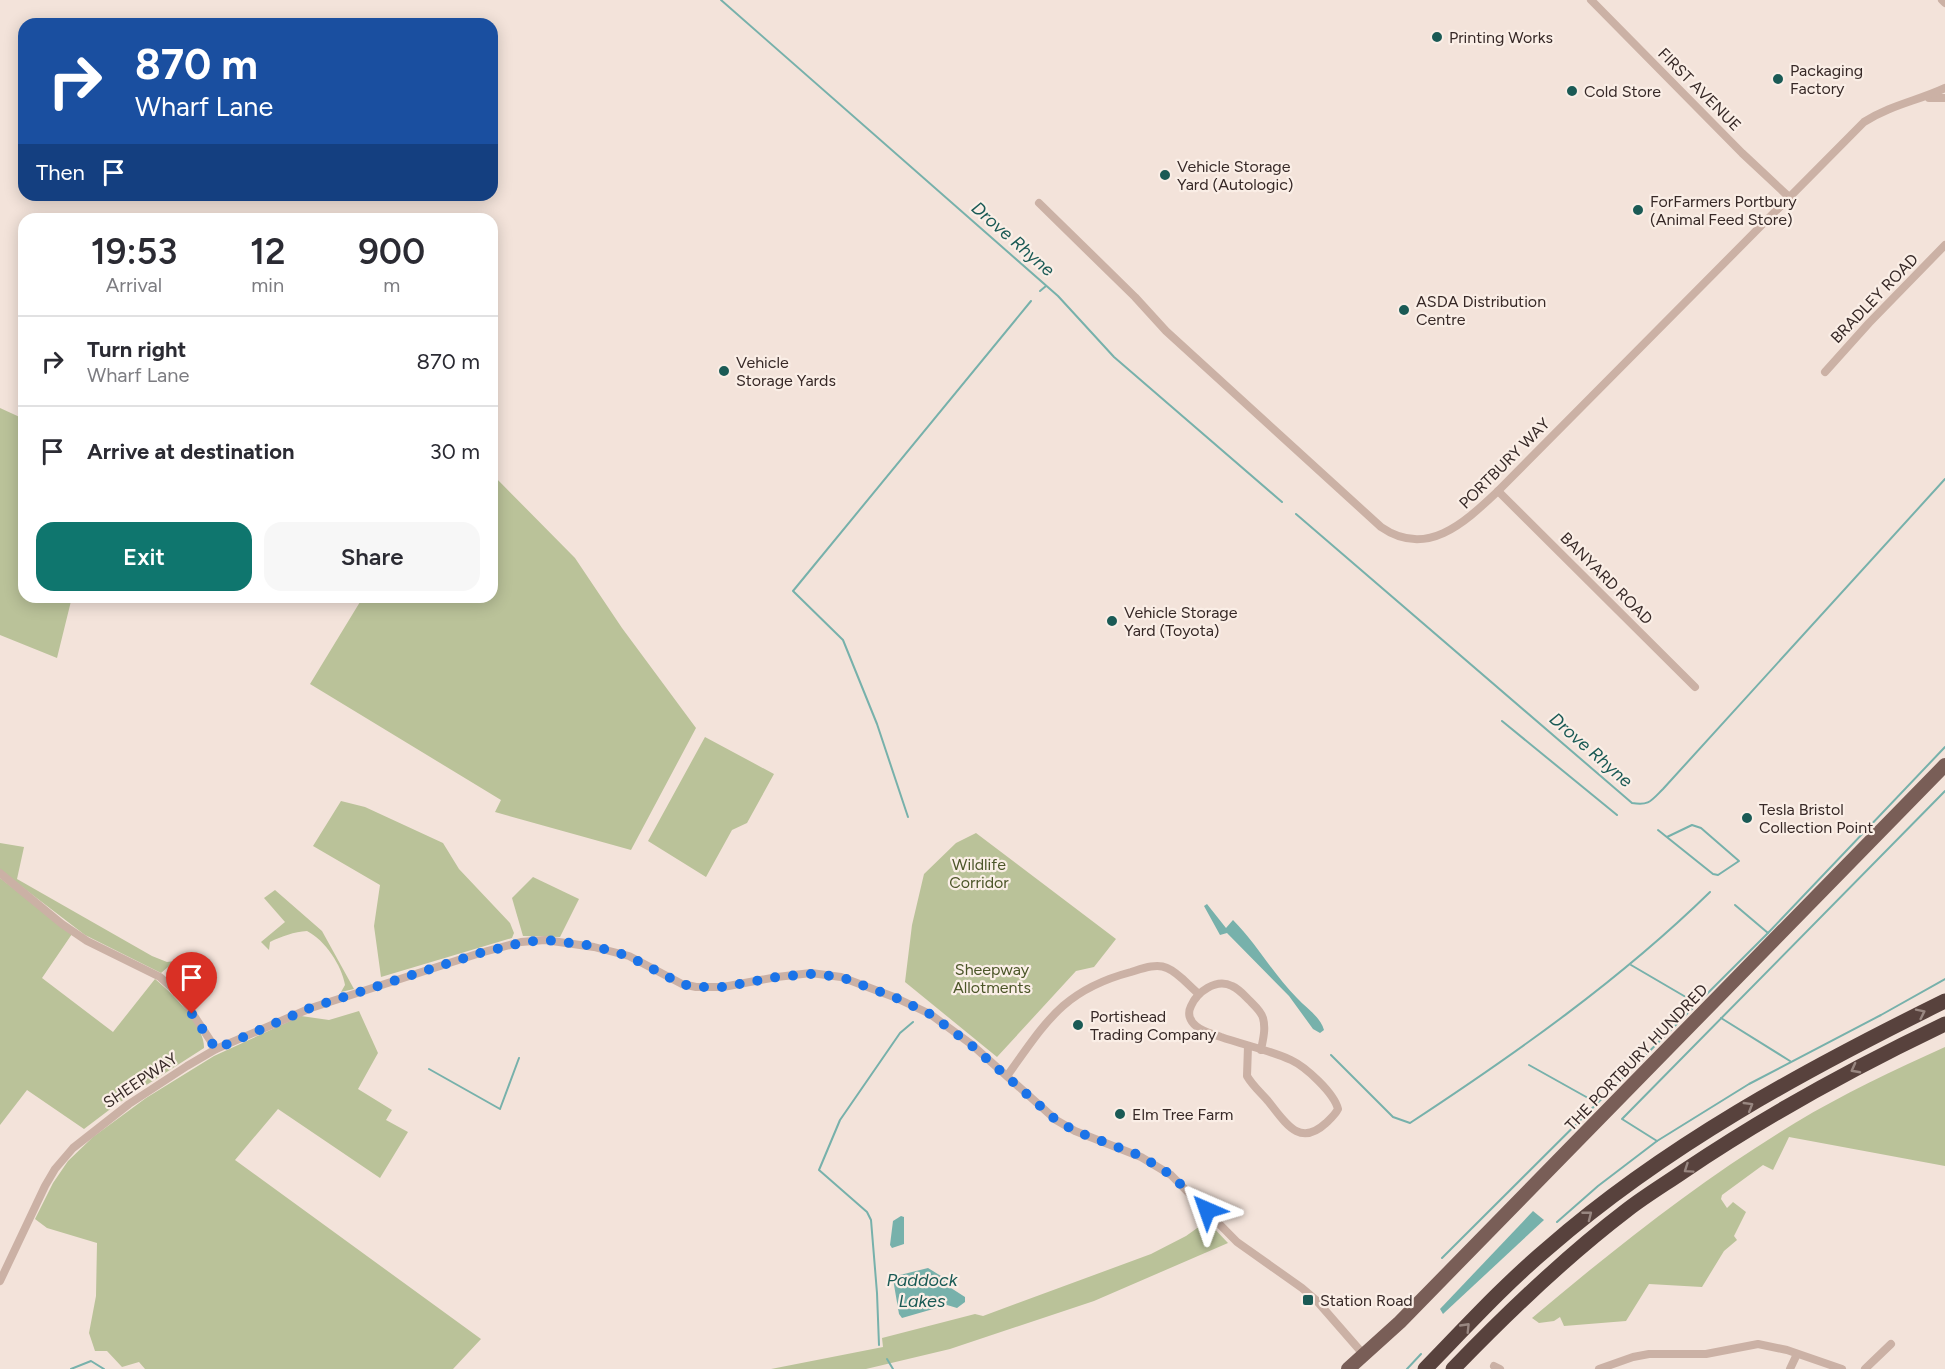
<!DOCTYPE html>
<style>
body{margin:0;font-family:Figtree,sans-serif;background:#f7f7f7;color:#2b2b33;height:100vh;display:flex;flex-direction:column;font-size:22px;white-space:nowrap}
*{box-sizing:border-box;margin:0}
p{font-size:20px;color:#7c7c81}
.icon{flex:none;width:33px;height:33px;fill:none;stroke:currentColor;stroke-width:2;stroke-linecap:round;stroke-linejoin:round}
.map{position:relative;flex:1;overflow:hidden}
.details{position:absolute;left:18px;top:213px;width:480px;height:390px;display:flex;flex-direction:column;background:#fff;border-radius:18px;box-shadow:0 3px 15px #0003}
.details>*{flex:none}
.hud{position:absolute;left:18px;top:18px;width:480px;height:183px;border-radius:18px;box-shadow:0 3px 15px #0003;background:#1a4fa0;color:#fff;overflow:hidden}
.pin{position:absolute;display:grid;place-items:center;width:51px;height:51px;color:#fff;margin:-62px -26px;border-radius:50% 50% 50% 0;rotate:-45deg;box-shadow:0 0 6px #0007}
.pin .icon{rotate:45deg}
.me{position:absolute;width:66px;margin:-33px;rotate:317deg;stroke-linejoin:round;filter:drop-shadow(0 0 4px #0008)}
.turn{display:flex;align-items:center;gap:21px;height:126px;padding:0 18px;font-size:27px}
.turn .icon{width:78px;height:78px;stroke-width:2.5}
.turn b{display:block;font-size:42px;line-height:51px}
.then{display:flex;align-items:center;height:57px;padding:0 18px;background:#0003;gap:12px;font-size:22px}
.eta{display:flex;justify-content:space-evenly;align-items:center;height:102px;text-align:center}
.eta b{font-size:36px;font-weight:600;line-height:42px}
.action{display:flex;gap:12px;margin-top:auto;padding:12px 18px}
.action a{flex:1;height:69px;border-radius:18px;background:#0f766e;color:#fff;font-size:24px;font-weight:600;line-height:69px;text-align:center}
.action a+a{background:#f7f7f7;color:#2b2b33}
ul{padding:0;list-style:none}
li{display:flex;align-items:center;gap:18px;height:90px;padding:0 18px;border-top:2px solid #e1e1e2}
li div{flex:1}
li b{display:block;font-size:22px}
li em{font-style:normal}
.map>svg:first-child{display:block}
</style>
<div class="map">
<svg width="1945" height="1369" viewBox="0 0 1945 1369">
<rect width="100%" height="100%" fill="#f3e3da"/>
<g fill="#bac299">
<polygon points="0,408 24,419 24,597 72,597 57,658 0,635"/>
<polygon points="492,474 575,558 622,628 696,728 631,850 495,812 501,800 310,684 363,597 492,597"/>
<polygon points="705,737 774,774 747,823 732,830 706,877 648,841"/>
<polygon points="341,801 365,807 443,843 459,869 510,923 514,933 512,938 381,977 374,926 380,885 313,846"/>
<polygon points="976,833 1116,939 1094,967 1076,971 997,1057 905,982 912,925 924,874 956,843"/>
<polygon points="0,843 24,847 17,879 152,956 167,962 175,961 161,973 85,935 0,870"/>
<polygon points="533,877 579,899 560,937 523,936 512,898"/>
<path d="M0,878L72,934L42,978L113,1032L155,979C171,992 205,1026 204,1048L117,1104L84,1129L27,1090L0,1125Z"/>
<path d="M275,890L322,931L354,989L341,992L345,985C342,966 325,940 307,931C294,932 282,936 270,942L269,950L261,942L285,922L264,898Z"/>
<polygon points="359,1011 378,1053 358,1089 392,1110 386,1120 408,1132 380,1178 278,1109 235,1160 481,1339 453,1369 145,1369 139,1362 122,1367 107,1351 95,1351 89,1333 96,1296 97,1243 47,1228 35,1219 53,1183 68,1161 93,1137 146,1098 214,1056 301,1016 329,1020"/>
<path d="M1945,1047V1166L1789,1137L1773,1170L1763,1165L1722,1195L1721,1199L1727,1208L1733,1202L1746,1212L1734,1236L1737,1240L1724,1251L1702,1287L1649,1284L1626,1321L1564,1326L1560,1317L1554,1321L1539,1323L1532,1318C1615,1248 1702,1179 1795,1123C1843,1094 1894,1070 1945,1047Z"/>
<polygon points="1207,1221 1228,1243 1094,1301 950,1349 866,1369 771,1369 883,1347 882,1338 975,1314 983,1316 1151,1254 1186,1236"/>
</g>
<g fill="#77b1ab">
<path d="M1207,904L1226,928L1233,920C1257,944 1273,974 1297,998C1306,1008 1320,1016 1324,1030L1320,1033L1313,1029L1289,996L1227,933L1220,935L1204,906Z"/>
<polygon points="1533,1211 1544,1220 1443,1314 1440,1309"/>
<polygon points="901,1216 904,1217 904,1244 892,1248 890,1245 893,1221"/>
<polygon points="928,1268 941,1276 951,1288 965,1297 965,1302 957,1308 947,1305 902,1318 899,1314 893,1279 896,1276"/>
</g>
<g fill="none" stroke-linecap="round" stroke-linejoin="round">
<g stroke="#77b1ab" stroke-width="2">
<polyline points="721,0 1058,296 1114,357 1282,502"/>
<polyline points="1040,291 1046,286"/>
<path d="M1296,514L1632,803C1649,806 1651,801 1663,789L1945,479"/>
<polyline points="1502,721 1617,815"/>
<polyline points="908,817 877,724 843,640 793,591 1031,301"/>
<polyline points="1658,830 1713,874 1718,875 1739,861 1701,828 1692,825 1667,837"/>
<polyline points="1735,905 1768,933"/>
<polyline points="1631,965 1696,1003"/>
<polyline points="1721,1018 1790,1061"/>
<path d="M1331,1055L1393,1117L1410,1123C1515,1054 1620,980 1710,892"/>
<polyline points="1529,1065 1597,1103"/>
<polyline points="429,1069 500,1109 519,1058"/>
<polyline points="1657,1141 1622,1119 1945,791"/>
<polyline points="1557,1222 1598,1186 1657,1141 1749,1084 1881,1015 1945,979"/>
<polyline points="1442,1258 1768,933 1945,747"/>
<polyline points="879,1345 877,1293 871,1220 867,1212 819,1170 840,1120 900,1033 913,1022"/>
<polyline points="887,1359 893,1369"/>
<polyline points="71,1369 91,1361 104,1369"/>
<polyline points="1407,1369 1421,1354"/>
</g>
<g stroke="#cbb1a5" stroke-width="8">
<polyline points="1591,0 1742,153 1789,197"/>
<polyline points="1942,0 1945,3"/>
<polyline points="1929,98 1945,98"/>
<path d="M1039,203L1135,297L1166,331L1381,527C1427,559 1465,522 1498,491L1864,122C1891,105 1917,101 1945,88"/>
<polyline points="1825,372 1869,323 1945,245"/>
<polyline points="1498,491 1695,687"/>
<polyline points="0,873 62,924 87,941 160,977 181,996 216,1049"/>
<path d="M1248,1046L1247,1076C1252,1085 1261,1093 1268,1101C1285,1122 1299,1148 1326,1123C1331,1118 1335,1115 1338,1109C1334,1093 1306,1067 1291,1060C1269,1050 1244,1045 1221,1037C1213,1034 1203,1032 1196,1026C1190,1021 1187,1014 1191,1006C1197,992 1216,978 1232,986C1239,989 1244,995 1249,1000C1255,1006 1261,1011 1263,1018C1266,1029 1263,1039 1261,1050"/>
<path d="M1007,1076C1046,1022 1063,990 1131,972C1141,969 1156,963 1167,968C1179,973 1189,986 1199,994"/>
<polyline points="0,1281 45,1186 55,1169 73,1148 129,1104 187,1066 216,1049 311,1008 480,953 521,942 545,940 594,947 629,956 682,984 696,987 723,987 777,977 811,973 841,977 894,997 930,1014 971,1044 1056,1120 1075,1131 1141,1157 1171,1175 1237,1242 1302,1288 1316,1300 1364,1355"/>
<polyline points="1494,1366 1500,1369"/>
<polyline points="1599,1369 1633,1357 1649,1354 1706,1354 1758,1344 1787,1350 1842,1369"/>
<polyline points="1790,1369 1797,1354"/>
<polyline points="1865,1369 1891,1344"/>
</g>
<polyline stroke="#795e57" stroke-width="14" points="1348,1369 1400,1322 1945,765"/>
<g stroke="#58423d" stroke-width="15">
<path d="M1425,1369C1465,1328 1504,1285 1548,1248C1666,1145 1805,1070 1945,1001"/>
<path d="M1453,1369C1508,1312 1564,1258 1627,1210C1645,1196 1665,1184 1684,1171C1767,1115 1855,1067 1945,1024"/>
</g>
</g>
<defs><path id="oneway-chevron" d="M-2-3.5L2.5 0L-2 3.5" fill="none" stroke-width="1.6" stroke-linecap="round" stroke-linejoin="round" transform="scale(1.5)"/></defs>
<g stroke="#998781">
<use href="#oneway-chevron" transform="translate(1921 1013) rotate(-26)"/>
<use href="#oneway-chevron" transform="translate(1855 1069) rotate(152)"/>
<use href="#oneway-chevron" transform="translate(1749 1106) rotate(-31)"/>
<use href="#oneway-chevron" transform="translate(1688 1169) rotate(146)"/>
<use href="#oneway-chevron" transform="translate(1588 1215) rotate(-38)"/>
<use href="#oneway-chevron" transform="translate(1466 1327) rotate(-46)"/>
</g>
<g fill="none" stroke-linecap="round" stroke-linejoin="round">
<polyline stroke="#1a73e8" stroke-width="10" stroke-dasharray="0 18" points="192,1014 216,1049 310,1008 480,953 525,942 546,940 594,946 628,956 682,984 696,987 723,987 777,977 811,974 841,977 894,997 930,1014 970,1044 1056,1120 1075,1131 1141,1156 1171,1175 1207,1210"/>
</g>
<g fill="#1a5a55" stroke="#faeee6" stroke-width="2">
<circle cx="1437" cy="37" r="6"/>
<circle cx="1778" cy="79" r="6"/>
<circle cx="1572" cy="91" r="6"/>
<circle cx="1165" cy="175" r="6"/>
<circle cx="1638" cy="210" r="6"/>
<circle cx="1404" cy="310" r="6"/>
<circle cx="724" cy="371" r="6"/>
<circle cx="1112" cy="621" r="6"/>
<circle cx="1747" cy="818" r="6"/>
<circle cx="1078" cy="1025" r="6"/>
<circle cx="1120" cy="1114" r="6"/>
<rect x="1302" y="1294" width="12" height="12" rx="3"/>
</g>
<g text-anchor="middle" stroke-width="4.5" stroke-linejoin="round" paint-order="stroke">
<g font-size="16" fill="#372927" stroke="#faeee6" text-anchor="start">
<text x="1449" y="43">Printing Works</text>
<text x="1790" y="76">Packaging<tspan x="1790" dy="18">Factory</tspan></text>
<text x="1584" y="97">Cold Store</text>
<text x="1177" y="172">Vehicle Storage<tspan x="1177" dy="18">Yard (Autologic)</tspan></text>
<text x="1650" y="207">ForFarmers Portbury<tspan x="1650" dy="18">(Animal Feed Store)</tspan></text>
<text x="1416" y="307">ASDA Distribution<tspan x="1416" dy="18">Centre</tspan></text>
<text x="736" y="368">Vehicle<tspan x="736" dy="18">Storage Yards</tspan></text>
<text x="1124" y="618">Vehicle Storage<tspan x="1124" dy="18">Yard (Toyota)</tspan></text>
<text x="1759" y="815">Tesla Bristol<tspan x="1759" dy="18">Collection Point</tspan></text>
<text x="1090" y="1022">Portishead<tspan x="1090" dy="18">Trading Company</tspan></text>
<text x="1132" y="1120">Elm Tree Farm</text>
<text x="1320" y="1306">Station Road</text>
</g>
<g font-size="16" fill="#372927" stroke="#faeee6">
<text transform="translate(1700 89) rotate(45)" y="6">FIRST AVENUE</text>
<text transform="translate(1874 298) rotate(-46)" y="6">BRADLEY ROAD</text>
<text transform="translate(1504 463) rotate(-45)" y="6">PORTBURY WAY</text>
<text transform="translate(1607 578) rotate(45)" y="6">BANYARD ROAD</text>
<text transform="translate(1636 1057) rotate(-46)" y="6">THE PORTBURY HUNDRED</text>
<text transform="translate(140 1080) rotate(-34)" y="6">SHEEPWAY</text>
</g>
<g font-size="16" fill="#4c5629" stroke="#faeee6">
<text x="979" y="870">Wildlife<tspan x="979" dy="18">Corridor</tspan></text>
<text x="992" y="975">Sheepway<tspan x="992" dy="18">Allotments</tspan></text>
</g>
<g font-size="18" font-style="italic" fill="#1a5a55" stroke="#faeee6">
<text transform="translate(1013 239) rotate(41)" y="6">Drove Rhyne</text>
<text transform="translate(1591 750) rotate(41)" y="6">Drove Rhyne</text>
<text x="922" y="1286">Paddock<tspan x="922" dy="21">Lakes</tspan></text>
</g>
</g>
</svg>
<div class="pin" style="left:192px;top:1014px;background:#d93025"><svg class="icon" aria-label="arrive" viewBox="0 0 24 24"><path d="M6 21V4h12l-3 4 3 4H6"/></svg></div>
<svg class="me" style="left:1207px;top:1210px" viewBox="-20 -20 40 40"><path d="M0-17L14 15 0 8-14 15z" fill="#1a73e8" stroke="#fff" stroke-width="4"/></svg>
<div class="hud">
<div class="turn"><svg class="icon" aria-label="right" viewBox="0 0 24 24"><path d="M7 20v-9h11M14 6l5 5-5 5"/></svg><div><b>870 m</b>Wharf Lane</div></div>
<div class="then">Then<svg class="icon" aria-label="arrive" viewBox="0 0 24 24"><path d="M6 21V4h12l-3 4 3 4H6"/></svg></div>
</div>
<section class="details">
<div class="eta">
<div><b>19:53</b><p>Arrival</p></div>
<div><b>12</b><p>min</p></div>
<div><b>900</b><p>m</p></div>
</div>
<ul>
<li><svg class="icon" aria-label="right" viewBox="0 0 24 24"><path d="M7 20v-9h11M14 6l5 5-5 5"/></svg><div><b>Turn right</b><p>Wharf Lane</p></div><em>870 m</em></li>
<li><svg class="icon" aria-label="arrive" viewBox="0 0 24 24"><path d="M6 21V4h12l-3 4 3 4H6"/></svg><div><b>Arrive at destination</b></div><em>30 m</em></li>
</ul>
<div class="action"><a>Exit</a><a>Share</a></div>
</section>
</div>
